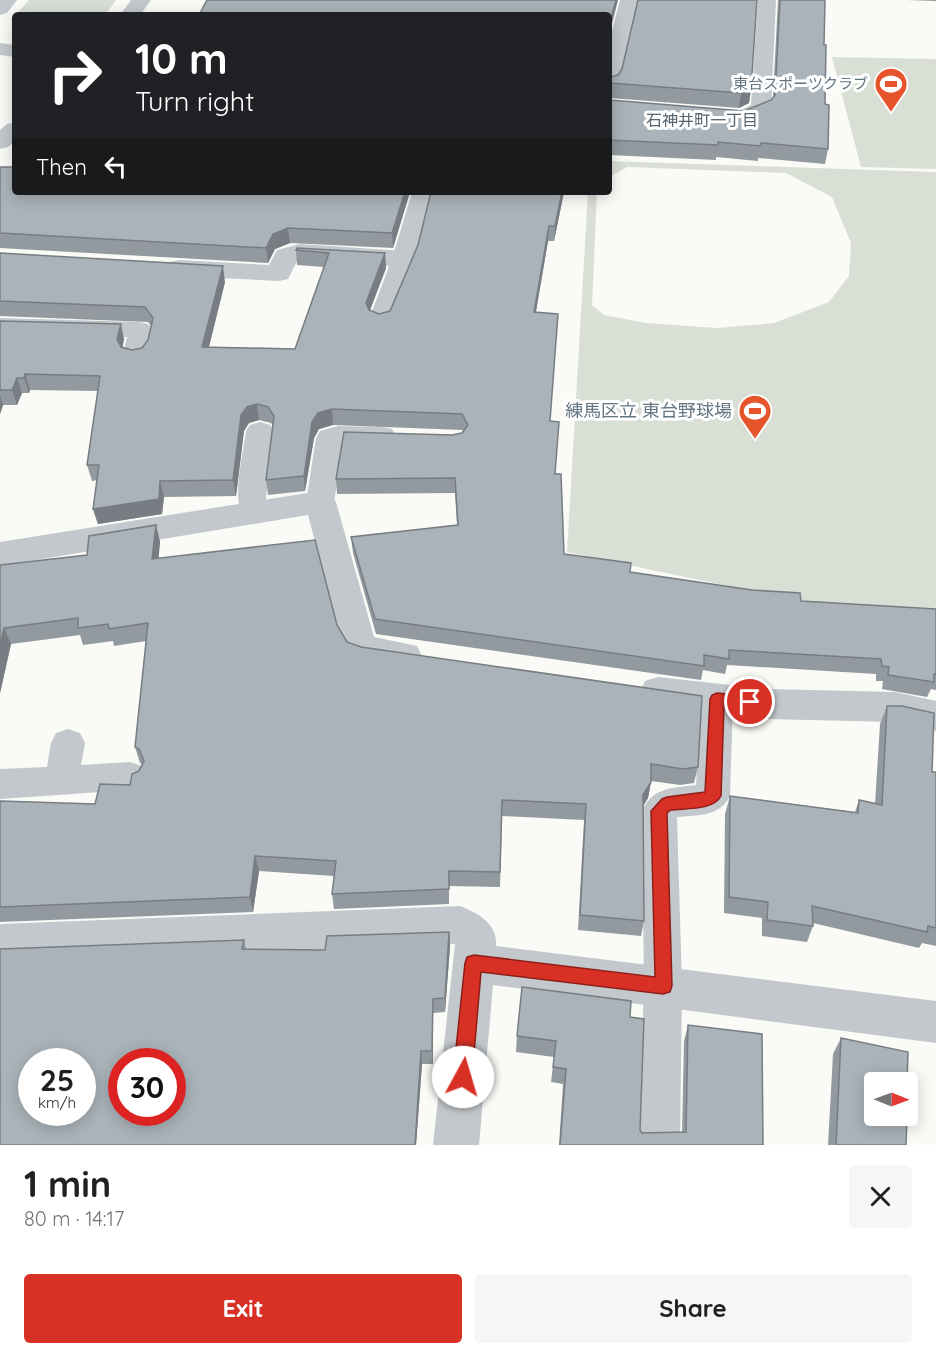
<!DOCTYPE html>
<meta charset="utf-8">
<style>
body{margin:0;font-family:Quicksand,"Noto Sans JP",sans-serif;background:#f6f6f6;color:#202124;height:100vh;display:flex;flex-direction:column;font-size:22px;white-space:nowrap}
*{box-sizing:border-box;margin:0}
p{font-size:20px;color:#757577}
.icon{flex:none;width:33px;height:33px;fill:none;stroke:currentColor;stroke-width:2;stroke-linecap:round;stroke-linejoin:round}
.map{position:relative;height:1145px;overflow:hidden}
.side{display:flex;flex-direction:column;background:#fff;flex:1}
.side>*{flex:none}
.top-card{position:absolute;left:12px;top:12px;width:600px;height:183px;border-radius:6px;box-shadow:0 3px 15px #0003;background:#202124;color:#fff;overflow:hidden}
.needle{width:39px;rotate:91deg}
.buttons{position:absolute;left:864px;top:1072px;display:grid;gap:12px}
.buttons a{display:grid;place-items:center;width:54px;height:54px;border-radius:6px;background:#fff;box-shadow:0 3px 15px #0003;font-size:30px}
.speed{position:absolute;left:18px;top:1048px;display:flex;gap:12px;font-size:30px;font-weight:700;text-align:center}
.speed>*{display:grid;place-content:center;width:78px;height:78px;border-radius:50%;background:#fff;box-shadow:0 3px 15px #0003;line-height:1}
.speed small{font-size:15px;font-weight:400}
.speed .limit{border:9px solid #d22;background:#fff;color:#111}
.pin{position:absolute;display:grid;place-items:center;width:51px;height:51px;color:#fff;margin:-26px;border:3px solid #fff;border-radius:50%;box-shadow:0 2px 6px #0007}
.me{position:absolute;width:66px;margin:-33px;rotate:6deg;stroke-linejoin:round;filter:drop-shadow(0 0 4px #0008)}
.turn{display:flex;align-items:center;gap:21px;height:126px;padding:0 24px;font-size:27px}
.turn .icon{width:78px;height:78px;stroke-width:2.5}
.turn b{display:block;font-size:42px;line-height:51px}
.then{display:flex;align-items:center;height:57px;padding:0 24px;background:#0003;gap:12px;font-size:22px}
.round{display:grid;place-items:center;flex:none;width:63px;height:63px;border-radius:6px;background:#f6f6f6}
.overview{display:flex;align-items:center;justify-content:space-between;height:102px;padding:0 24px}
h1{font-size:36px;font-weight:800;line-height:45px}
.action{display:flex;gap:12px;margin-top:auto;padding:12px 24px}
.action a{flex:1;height:69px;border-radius:6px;background:#d93025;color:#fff;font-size:24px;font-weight:800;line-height:69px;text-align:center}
.action a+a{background:#f6f6f6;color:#202124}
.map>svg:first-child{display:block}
</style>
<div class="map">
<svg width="936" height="1145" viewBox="0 0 936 1145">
<rect width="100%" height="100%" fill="#fafaf7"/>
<g fill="#dadfd6">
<polygon points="29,0 116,0 105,15 16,15"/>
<polygon points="832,57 936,59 936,169 861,167"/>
<polygon points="609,161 936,172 936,618 784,598 567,552 588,192 597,192 592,305 604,315 646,323 717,328 774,323 829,302 849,276 851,243 832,197 786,173 627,167 609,177"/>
</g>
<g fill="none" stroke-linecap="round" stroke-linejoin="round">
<g fill="#c3c8cc" fill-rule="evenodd">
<polygon points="0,0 17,0 7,13 0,15"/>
<polygon points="620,0 638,0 619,83 616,87 609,89 609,43"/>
<path d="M758,0H776L771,108C761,123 738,124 722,120L719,116L722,112L739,111L751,105Z"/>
<polygon points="412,192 434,192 416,259 393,319 390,324 381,327 372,324 369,319 392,259"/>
<polygon points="0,318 139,322 148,324 154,333 149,355 145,361 136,363 127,361 123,355 127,337 0,334"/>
<path d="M260,422L270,425L274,431L266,497L268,514L264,521L254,524L244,521C231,499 243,456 246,431L250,425Z"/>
<polygon points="338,426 382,427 392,429 396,436 392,443 382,445 343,444 334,502 330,509 320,512 310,509 306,502 316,438 320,431"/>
<path d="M717,686L729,690L733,699L730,796C720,817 697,815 677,817L682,986L680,1145H638L644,986L642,811C653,787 672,788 696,785L701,699L705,690Z"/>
<polygon points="68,729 80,733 85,743 81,765 130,762 142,766 147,776 142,786 130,790 0,799 0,769 47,767 51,743 56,733"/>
</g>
<g fill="#c3c8cc" fill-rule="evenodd">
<polygon points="0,43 15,45 15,57 0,55"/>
<polygon points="300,244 404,251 413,253 417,259 413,265 404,267 301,260 297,261 288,279 279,281 179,276 170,274 166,268 170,262 179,260 269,265 277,250"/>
<polygon points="320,491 331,494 336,502 374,637 417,646 422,656 417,666 405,670 351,658 341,641 308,515 0,566 0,542"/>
<polygon points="658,677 767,689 895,692 936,701 936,731 895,722 767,719 658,705 645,701 640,691 645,681"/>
<path d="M460,906C478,913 498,924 496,946L936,1001V1043L493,985L479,1145H433L455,944L0,962V924Z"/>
</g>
<g fill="#c3c8cc" fill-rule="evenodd">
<polygon points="131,0 151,0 140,15 120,15"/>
<polygon points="15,122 15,141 8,147 0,149 0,130 7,124"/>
</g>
</g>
<g fill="#929a9f">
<polygon points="778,0 825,0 824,45 825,104 828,149 825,164 758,158 758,161 716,157 716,160 609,155 609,75 611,77 751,89 749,103 739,108 610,98 610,100 744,111 771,100 773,97"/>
<polygon points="907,0 936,0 936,1"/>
<polygon points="0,167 410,192 393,248 290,243 275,249 268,263 0,248"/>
<polygon points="431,192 564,192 554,241 548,241 536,312 550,422 564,554 630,572 801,601 936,609 936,690 931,689 927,697 882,689 883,681 876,681 876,674 727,665 725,674 703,670 701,680 376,634 353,553 351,537 457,525 455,493 337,494 336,479 452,435 462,433 463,431 462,430 333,425 319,429 314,438 305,491 268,495 266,480 273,426 271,423 259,420 249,423 244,431 236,496 164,497 162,514 98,524 93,509 97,480 92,481 87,465 98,391 30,390 29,393 22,393 17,405 3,405 0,414 0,321 124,339 122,347 132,350 142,348 148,340 151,326 148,322 0,316 0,253 225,282 209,347 295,349 324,267 297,265 296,250 385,253 386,268 370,310 379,314 390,311 418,245"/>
<polygon points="156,525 160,542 158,558 337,625 347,642 698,767 694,783 680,785 651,781 648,798 643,806 644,921 641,936 578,930 584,820 502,816 500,887 449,886 449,904 334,909 332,894 334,876 259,871 253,912 0,922 0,801 95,804 130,785 142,764 140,763 135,747 146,641 114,646 113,641 83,645 80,635 11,644 0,693 0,565 87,555"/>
<polygon points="887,706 932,772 936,772 936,946 922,943 919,948 813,923 813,926 807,942 762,936 762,918 724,913 725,814 730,796 855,812 859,800 875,804 880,724"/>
<polygon points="449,932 450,946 445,1012 433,1013 433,1064 422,1064 416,1145 0,1145 244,940 246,949 325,950"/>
<polygon points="630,1017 640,1130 642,1133 682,1132 684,1041 688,1025 763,1145 559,1145 563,1084 551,1082 554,1057 516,1052 517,1036"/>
<polygon points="841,1038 906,1145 828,1145 833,1054"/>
</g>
<g fill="#777d82">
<polygon points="616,0 618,0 609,35 609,25"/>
<polygon points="751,89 749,103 739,108 741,93"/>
<polygon points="405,192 410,192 393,248 392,233"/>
<polygon points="562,192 564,192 554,241 555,226"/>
<polygon points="549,226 548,241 533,328 534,312"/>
<polygon points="288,228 290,243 275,249 268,263 266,248 273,234"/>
<polygon points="385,253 386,268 367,318 366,303"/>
<polygon points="223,266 225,282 205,362 202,347"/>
<polygon points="121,324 124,339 121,355 117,339"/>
<polygon points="25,374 30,390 29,393 24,378"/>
<polygon points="17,378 22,393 17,405 12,390"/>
<polygon points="0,395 3,405 0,414"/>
<polygon points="257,404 259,420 249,423 244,431 236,496 233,480 241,415 247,407"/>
<polygon points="332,409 333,425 319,429 314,438 305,491 304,476 312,422 318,413"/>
<polygon points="160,481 164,497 162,514 98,524 93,509"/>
<polygon points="156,525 160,542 157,576 152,559"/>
<polygon points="4,628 11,644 0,693 0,645"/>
<polygon points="651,782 648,798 640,811 643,795"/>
<polygon points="255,856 259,871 253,912 250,897"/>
<polygon points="449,932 450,946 445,1012 445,998"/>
<polygon points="433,999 433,1064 432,1051"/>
<polygon points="421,1051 422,1064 416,1145 415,1145"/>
</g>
<g fill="#aab3b9" stroke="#777d82" stroke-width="1.5" fill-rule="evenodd">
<polygon points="207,0 616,0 609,25 609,15 199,15"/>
<polygon points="638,0 757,0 751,89 741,93 610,83 609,85 609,75 611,77 618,75 622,69"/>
<polygon points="780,0 825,0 824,45 826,45 825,104 829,105 828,149 761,143 760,146 718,142 718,145 609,140 609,93 610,100 744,111 771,100 775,95"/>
<polygon points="0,167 15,167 15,192 405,192 392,233 288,228 273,234 266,248 0,233"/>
<polygon points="431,192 562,192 555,226 549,226 534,312 558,314 550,421 559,422 555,474 561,474 564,554 631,563 630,572 752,590 800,593 801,601 936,609 936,674 934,674 934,682 888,675 889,667 882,666 881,659 729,650 729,659 704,655 704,666 375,619 351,537 458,525 455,478 336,479 344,432 452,435 462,433 468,425 462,414 332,409 318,413 312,422 304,476 266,480 274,416 268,407 257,404 247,407 241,415 233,480 160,481 159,499 93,509 99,465 87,465 100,376 25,374 24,378 17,378 12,390 0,390 0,321 121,324 117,339 121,347 132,350 142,348 148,340 153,318 145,307 0,301 0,253 223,266 202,347 295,349 329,253 296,250 297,248 385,253 366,303 369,310 379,314 390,311 418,245"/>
<polygon points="156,525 152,559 315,540 337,625 347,642 361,647 702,696 698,767 683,769 651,764 651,782 643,795 644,921 580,915 586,804 502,800 500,872 449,871 449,889 332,894 336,861 255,856 250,897 0,907 0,801 95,804 100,784 130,785 132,774 139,771 144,761 139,749 135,747 148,623 109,629 108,624 78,628 78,618 4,628 0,645 0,565 87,555 89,536"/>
<polygon points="887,706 902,706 934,713 932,772 936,772 936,928 928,926 927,932 812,906 813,926 767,920 768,902 729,897 730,796 858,813 859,800 882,805"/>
<path d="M449,932L445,998L433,999L432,1051H421L415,1145H0V949L244,940L242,949L325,950L327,936ZM32,1062H82V1113H32ZM122,1062H172V1113H122Z"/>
<polygon points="522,987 631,1001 630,1017 644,1019 640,1130 642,1133 686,1132 688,1025 762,1034 763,1145 560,1145 566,1069 553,1067 556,1041 517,1036"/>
<polygon points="841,1038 908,1052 907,1083 874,1083 874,1116 907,1116 906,1145 836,1145"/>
</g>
<path fill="#d93025" stroke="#8d1f18" stroke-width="1.5" d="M717,693L750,696L756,698L758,702L756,707L750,708L724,706L721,796C713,811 685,808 671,810L667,813L672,986L670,992L663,994L481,972L472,1077L469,1083L463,1086L456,1083L453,1077L465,963L467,957L474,955L655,977L651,811L662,799L667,797L705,792L710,699L712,695Z"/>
<defs>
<g id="stadium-pin" transform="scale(1.725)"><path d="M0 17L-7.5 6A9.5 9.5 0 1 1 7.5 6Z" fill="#e6542b" stroke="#fff"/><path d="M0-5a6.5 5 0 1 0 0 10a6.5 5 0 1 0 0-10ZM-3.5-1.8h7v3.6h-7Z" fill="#fff"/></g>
</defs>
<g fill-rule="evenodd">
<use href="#stadium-pin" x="891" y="84"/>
<use href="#stadium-pin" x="755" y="411"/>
</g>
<g text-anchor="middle" stroke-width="6" stroke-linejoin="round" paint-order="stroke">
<g font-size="15" fill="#647683" stroke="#fff" text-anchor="end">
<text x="868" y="89">東台スポーツクラブ</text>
</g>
<g font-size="16" fill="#56646e" stroke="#fff">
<text x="702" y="126">石神井町一丁目</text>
</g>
<g font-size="18" fill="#647683" stroke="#fff" text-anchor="end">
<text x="732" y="417">練馬区立 東台野球場</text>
</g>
</g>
</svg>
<div class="buttons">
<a><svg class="needle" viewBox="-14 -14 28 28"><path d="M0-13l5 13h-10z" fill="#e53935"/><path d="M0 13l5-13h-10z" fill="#757577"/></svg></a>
</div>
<div class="speed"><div>25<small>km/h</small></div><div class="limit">30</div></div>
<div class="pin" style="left:750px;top:702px;background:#d93025"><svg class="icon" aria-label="arrive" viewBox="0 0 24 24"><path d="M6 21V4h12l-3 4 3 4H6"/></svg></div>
<svg class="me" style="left:463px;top:1077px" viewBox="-20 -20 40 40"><circle r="19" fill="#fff"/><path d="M0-13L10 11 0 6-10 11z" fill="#d93025"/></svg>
<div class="top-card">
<div class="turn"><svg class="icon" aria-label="right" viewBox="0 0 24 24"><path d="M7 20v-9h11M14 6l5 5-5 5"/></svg><div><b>10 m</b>Turn right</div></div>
<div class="then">Then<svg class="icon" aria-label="left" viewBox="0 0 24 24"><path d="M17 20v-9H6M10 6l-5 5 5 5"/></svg></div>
</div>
</div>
<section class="side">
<div class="overview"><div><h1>1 min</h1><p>80 m · 14:17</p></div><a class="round"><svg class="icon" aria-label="close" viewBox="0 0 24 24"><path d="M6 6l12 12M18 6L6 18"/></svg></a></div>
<div class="action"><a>Exit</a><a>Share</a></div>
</section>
